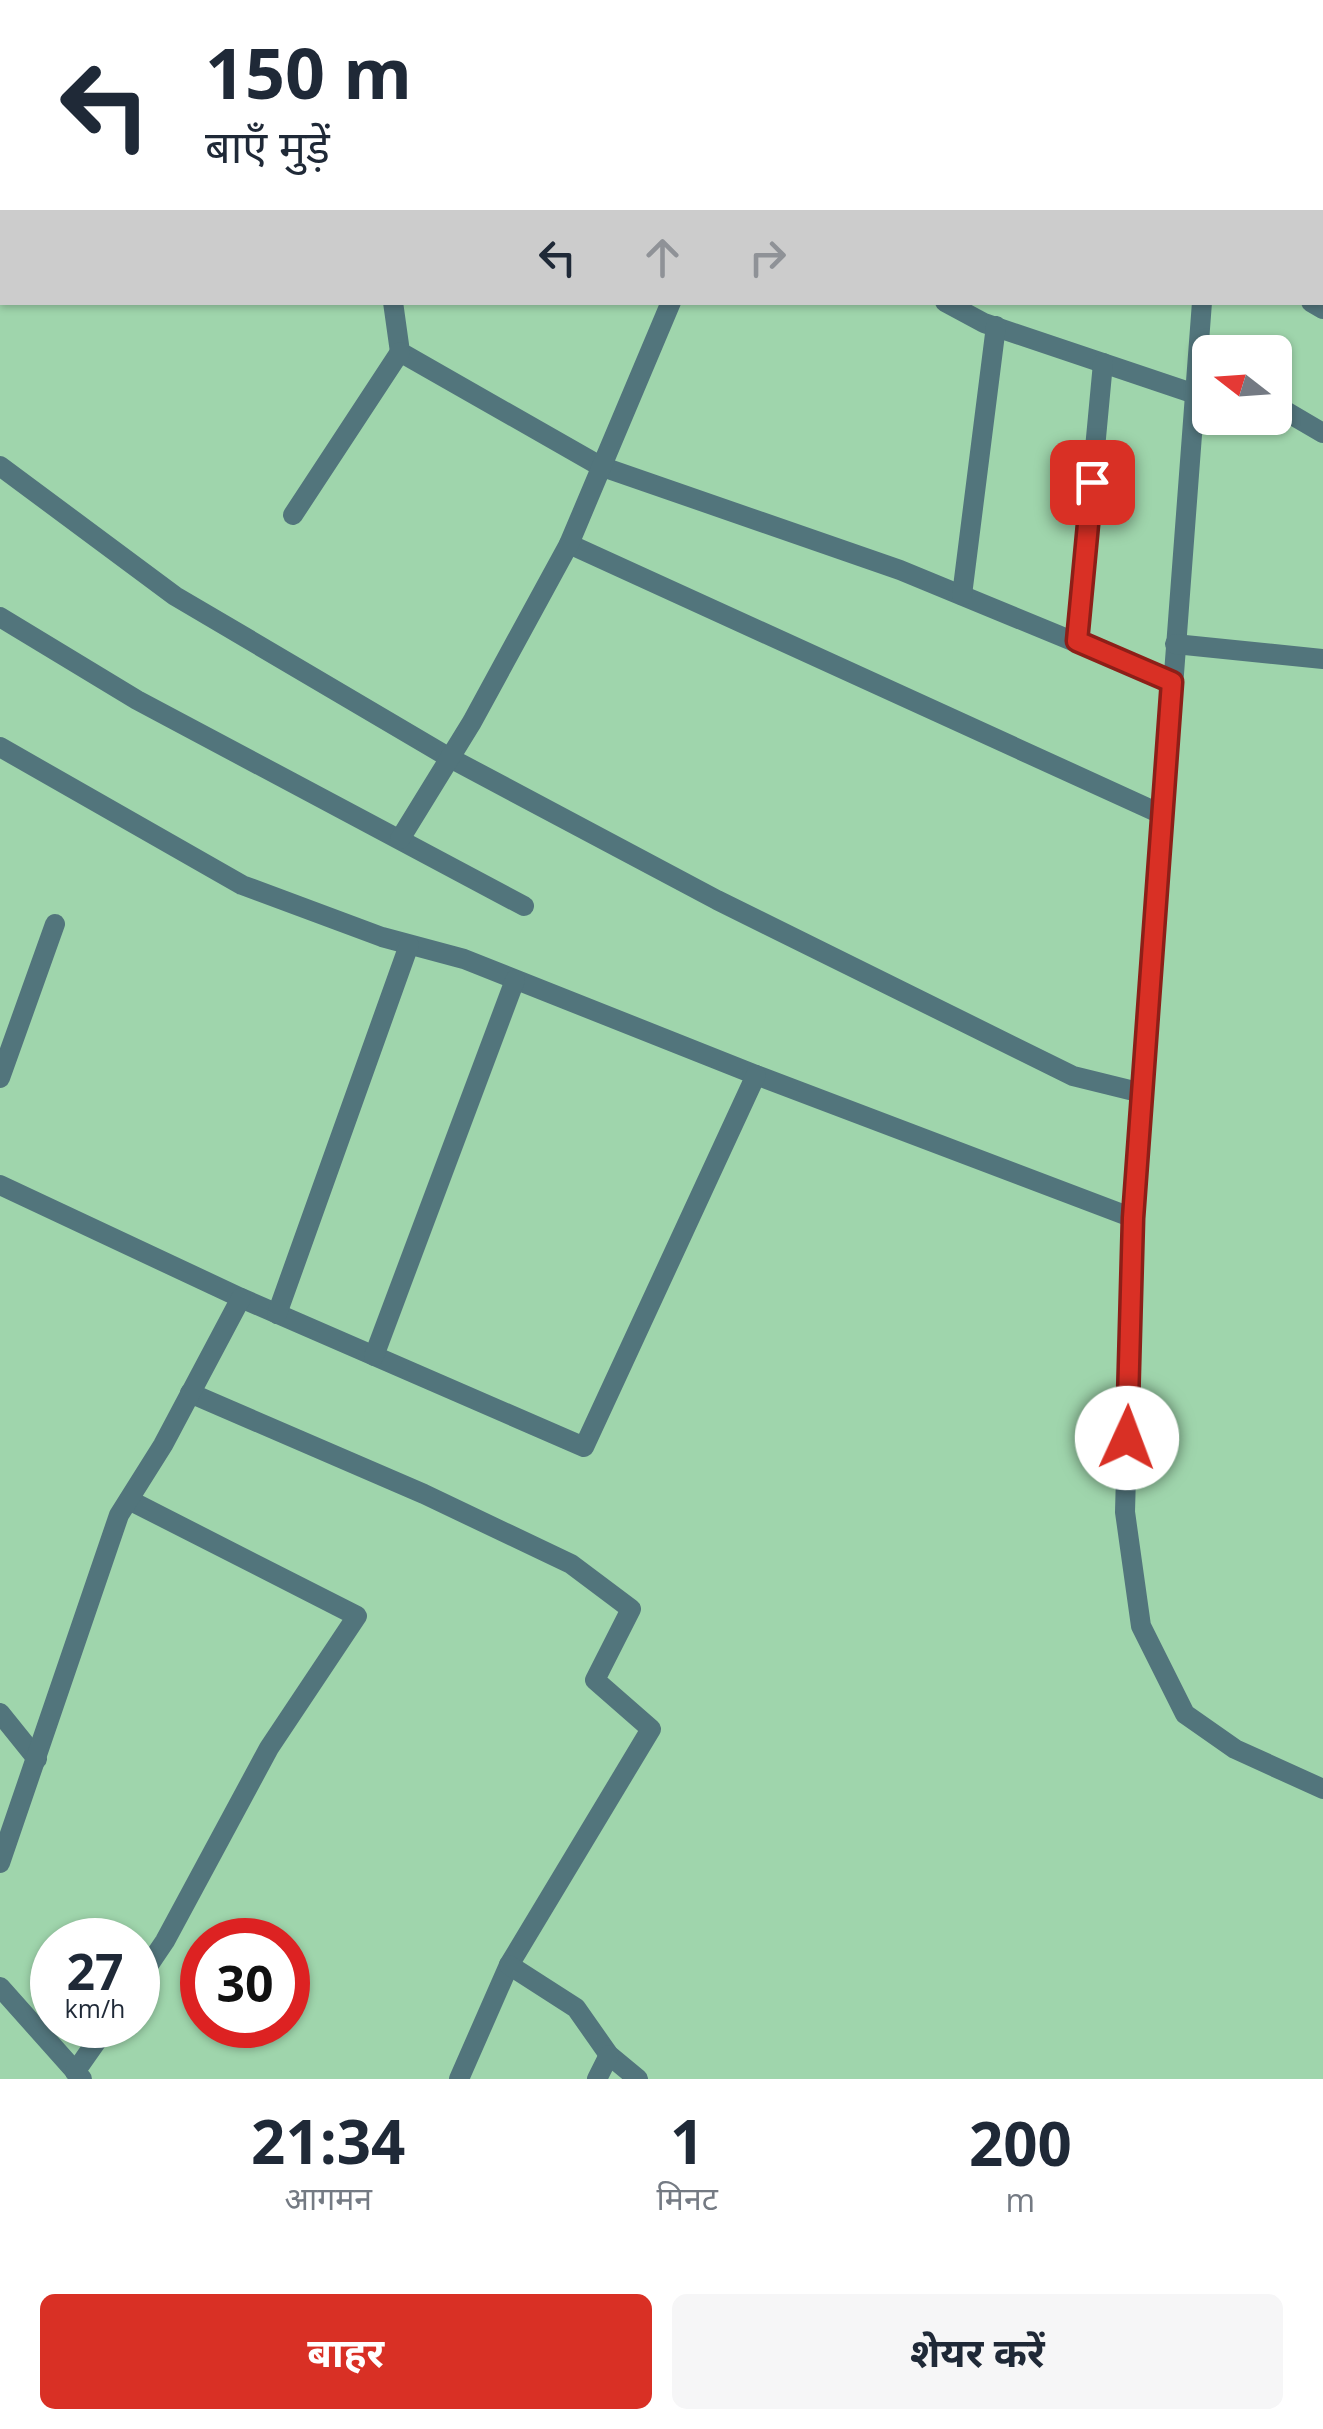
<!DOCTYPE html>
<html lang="hi">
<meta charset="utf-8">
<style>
body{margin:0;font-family:"Open Sans","Noto Sans Devanagari",sans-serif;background:#f6f6f7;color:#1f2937;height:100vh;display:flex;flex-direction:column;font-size:38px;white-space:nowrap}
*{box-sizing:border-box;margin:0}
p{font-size:32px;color:#747a83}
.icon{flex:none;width:55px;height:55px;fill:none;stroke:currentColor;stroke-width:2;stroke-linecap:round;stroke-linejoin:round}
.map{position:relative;height:2079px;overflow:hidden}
.side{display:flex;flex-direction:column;background:#fff;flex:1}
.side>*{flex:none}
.banner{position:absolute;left:0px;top:0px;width:1325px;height:305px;box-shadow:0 2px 8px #0004;background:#fff;color:#1f2937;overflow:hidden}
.needle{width:65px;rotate:287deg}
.buttons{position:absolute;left:1192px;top:335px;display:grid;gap:20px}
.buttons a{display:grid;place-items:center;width:100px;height:100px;border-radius:15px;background:#fff;box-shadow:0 2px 8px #0004;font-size:50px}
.speed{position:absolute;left:30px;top:1918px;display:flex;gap:20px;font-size:50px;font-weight:700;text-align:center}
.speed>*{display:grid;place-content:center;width:130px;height:130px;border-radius:50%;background:#fff;box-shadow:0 2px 8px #0004;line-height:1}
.speed small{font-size:25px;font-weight:400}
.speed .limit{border:15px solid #d22;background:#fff;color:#111}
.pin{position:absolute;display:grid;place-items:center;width:85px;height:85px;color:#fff;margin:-42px;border-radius:20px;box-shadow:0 5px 15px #0006}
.me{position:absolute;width:110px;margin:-55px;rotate:2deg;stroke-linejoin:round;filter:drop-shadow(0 0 8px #0008)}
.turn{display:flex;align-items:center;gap:35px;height:210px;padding:0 40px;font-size:45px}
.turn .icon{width:130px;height:130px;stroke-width:2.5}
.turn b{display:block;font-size:70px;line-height:85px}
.lanes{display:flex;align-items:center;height:95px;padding:0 40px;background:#0003;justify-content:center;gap:50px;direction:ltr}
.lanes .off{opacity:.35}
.eta{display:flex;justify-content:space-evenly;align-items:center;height:170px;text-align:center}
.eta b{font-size:60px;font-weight:700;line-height:70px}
.action{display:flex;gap:20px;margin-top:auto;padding:20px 40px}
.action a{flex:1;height:115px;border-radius:15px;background:#d93025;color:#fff;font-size:40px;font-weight:700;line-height:115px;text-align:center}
.action a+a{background:#f6f6f7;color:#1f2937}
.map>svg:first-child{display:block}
</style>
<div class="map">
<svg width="1323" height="2079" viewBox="0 0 1323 2079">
<rect width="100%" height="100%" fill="#9fd5ac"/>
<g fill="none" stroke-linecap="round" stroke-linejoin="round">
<g stroke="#52757c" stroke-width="20">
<polyline points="427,0 429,2"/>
<polyline points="1226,2 1226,0"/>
<polyline points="1322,185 1323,185"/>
<polyline points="393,302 400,352 600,466 900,570 1172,682"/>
<polyline points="945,302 984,323 1195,394"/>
<polyline points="1202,302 1133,1218 1125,1512 1141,1626 1185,1714 1235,1749 1323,1789"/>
<polyline points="1311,302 1323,309"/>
<polyline points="1275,405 1323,433"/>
<polyline points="0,466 175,596 450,758 717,900 1073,1076 1142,1093"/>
<polyline points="293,515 400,352"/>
<polyline points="569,544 1163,815"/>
<polyline points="962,595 996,326"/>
<polyline points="0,617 137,700 524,906"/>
<polyline points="1077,641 1103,363"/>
<polyline points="1175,644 1323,659"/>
<polyline points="0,747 242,885 382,937 464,959 756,1075 1133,1218"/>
<polyline points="400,839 472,722 569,544 671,302"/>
<polyline points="0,1078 55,924"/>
<polyline points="0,1185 241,1298 584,1447 756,1075"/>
<polyline points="277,1314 409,945"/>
<polyline points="374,1356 515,980"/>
<polyline points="190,1393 424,1494 571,1564 631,1609 595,1680 651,1729 509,1965 459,2079"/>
<polyline points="129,1500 357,1616 269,1748 165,1941 138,1981"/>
<polyline points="0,1713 37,1759"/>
<polyline points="0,1863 119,1515 163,1445 241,1298"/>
<polyline points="509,1965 576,2008 609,2055 638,2079"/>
<polyline points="0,1987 82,2079"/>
<polyline points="75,2072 108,2025"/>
<polyline points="597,2079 609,2055"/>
</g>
<g stroke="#104e59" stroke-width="20">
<polyline points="406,2 412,0"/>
<polyline points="0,183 2,181"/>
</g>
</g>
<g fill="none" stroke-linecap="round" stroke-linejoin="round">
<g stroke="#8d1f18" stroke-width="25">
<polyline id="route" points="1092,482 1077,641 1172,682 1133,1218 1127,1438"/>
</g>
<use href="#route" stroke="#d93025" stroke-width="18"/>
</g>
</svg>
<div class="buttons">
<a><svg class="needle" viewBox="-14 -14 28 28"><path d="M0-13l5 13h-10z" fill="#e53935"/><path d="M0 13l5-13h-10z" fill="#747a83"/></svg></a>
</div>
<div class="speed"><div>27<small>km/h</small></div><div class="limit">30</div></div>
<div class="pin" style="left:1092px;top:482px;background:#d93025"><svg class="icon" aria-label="arrive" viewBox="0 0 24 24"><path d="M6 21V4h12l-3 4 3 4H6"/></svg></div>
<svg class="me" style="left:1127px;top:1438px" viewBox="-20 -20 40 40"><circle r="19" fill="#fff"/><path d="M0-13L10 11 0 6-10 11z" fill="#d93025"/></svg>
<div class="banner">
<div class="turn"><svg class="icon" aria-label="left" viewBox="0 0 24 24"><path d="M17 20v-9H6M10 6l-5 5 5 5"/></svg><div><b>150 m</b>बाएँ मुड़ें</div></div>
<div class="lanes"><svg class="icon" aria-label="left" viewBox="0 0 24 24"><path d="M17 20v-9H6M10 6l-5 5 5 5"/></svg><svg class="icon off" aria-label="ahead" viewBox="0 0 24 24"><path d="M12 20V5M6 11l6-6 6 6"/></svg><svg class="icon off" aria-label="right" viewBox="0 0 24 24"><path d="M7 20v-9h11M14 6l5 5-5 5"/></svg></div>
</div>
</div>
<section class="side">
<div class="eta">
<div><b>21:34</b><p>आगमन</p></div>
<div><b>1</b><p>मिनट</p></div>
<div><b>200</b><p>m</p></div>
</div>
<div class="action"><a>बाहर</a><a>शेयर करें</a></div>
</section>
